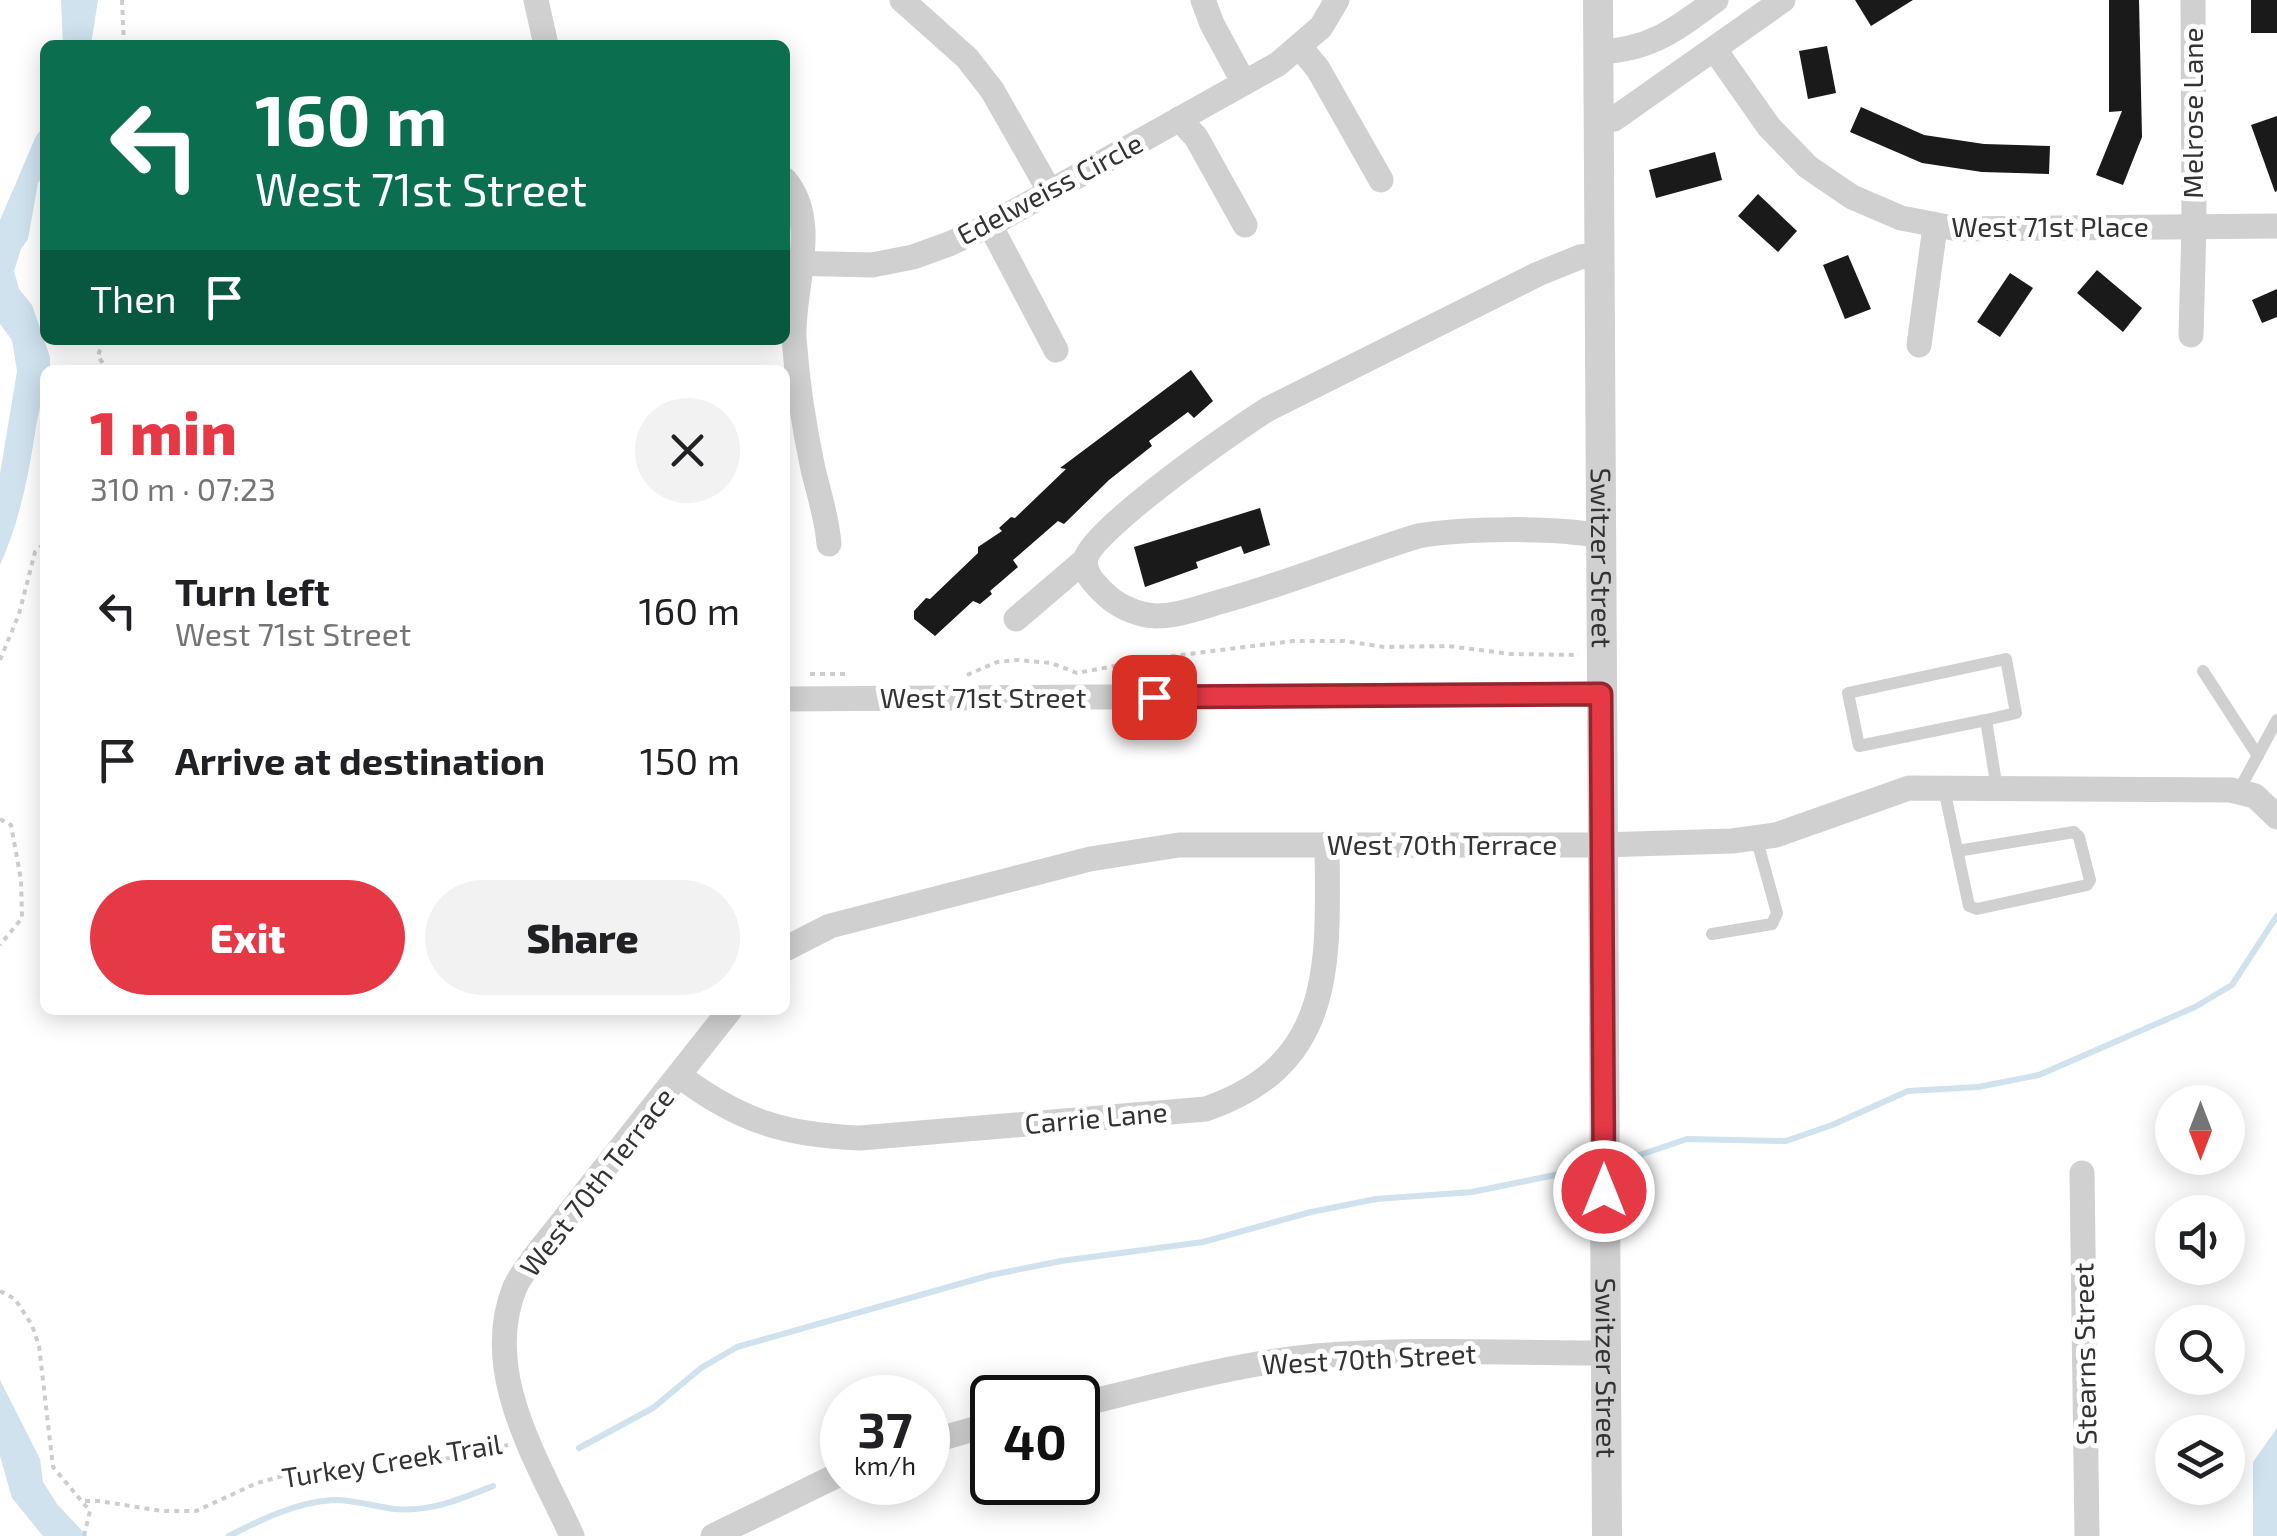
<!DOCTYPE html>
<meta charset="utf-8">
<style>
body{margin:0;font-family:"Exo 2",sans-serif;background:#f2f2f2;color:#202124;height:100vh;display:flex;flex-direction:column;font-size:38px;white-space:nowrap}
*{box-sizing:border-box;margin:0}
p{font-size:32px;color:#757577}
.icon{flex:none;width:55px;height:55px;fill:none;stroke:currentColor;stroke-width:2;stroke-linecap:round;stroke-linejoin:round}
.map{position:relative;flex:1;overflow:hidden}
.drawer{position:absolute;left:40px;top:365px;width:750px;height:650px;display:flex;flex-direction:column;background:#fff;border-radius:15px;box-shadow:0 5px 25px #0003}
.drawer>*{flex:none}
.top-card{position:absolute;left:40px;top:40px;width:750px;height:305px;border-radius:15px;box-shadow:0 5px 25px #0003;background:#0b6e4f;color:#fff;overflow:hidden}
.needle{width:65px;rotate:180deg}
.tools{position:absolute;left:2155px;top:1085px;display:grid;gap:20px}
.tools a{display:grid;place-items:center;width:90px;height:90px;border-radius:50%;background:#fff;box-shadow:0 5px 25px #0003;font-size:50px}
.speed{position:absolute;left:820px;top:1375px;display:flex;gap:20px;font-size:50px;font-weight:700;text-align:center}
.speed>*{display:grid;place-content:center;width:130px;height:130px;border-radius:50%;background:#fff;box-shadow:0 5px 25px #0003;line-height:1}
.speed small{font-size:25px;font-weight:400}
.speed .limit{border:5px solid #111;border-radius:15px;background:#fff;color:#111}
.pin{position:absolute;display:grid;place-items:center;width:85px;height:85px;color:#fff;margin:-42px;border-radius:20px;box-shadow:0 5px 15px #0006}
.me{position:absolute;width:110px;margin:-55px;rotate:0deg;stroke-linejoin:round;filter:drop-shadow(0 0 8px #0008)}
.turn{display:flex;align-items:center;gap:35px;height:210px;padding:0 50px;font-size:45px}
.turn .icon{width:130px;height:130px;stroke-width:2.5}
.turn b{display:block;font-size:70px;line-height:85px}
.then{display:flex;align-items:center;height:95px;padding:0 50px;background:#0003;gap:20px;font-size:38px}
.round{display:grid;place-items:center;flex:none;width:105px;height:105px;border-radius:52px;background:#f2f2f2}
.overview{display:flex;align-items:center;justify-content:space-between;height:170px;padding:0 50px}
h1{font-size:60px;font-weight:800;line-height:75px;color:#e63946}
.button{display:flex;gap:20px;margin-top:auto;padding:20px 50px}
.button a{flex:1;height:115px;border-radius:60px;background:#e63946;color:#fff;font-size:40px;font-weight:800;line-height:115px;text-align:center}
.button a+a{background:#f2f2f2;color:#202124}
ul{padding:0;list-style:none}
li{display:flex;align-items:center;gap:30px;height:150px;padding:0 50px}
li div{flex:1}
li b{display:block;font-size:38px}
li em{font-style:normal}
.map>svg:first-child{display:block}
</style>
<div class="map">
<svg width="2277" height="1536" viewBox="0 0 2277 1536">
<rect width="100%" height="100%" fill="#fff"/>
<g fill="#cfe2ee">
<polygon points="61,0 98,0 91,45 63,45"/>
<path d="M45,124V174L38,183L28,239L21,249L14,271L19,289L32,305L50,357V370H45C45,393 38,411 35,433C28,478 19,523 0,565V474L17,371L12,340L0,324V220L36,136Z"/>
<polygon points="0,1380 40,1459 43,1482 57,1504 87,1536 43,1536 12,1498 0,1456"/>
<polygon points="2277,1428 2277,1536 2253,1536 2253,1462"/>
</g>
<g fill="none" stroke-linecap="round" stroke-linejoin="round">
<g stroke="#cfe2ee" stroke-width="6">
<polyline points="1616,1163 1687,1139 1786,1141 1832,1125 1908,1091 1978,1087 2039,1075 2195,1007 2232,985 2277,916"/>
<polyline points="579,1448 653,1408 701,1368 737,1347 991,1275 1061,1261 1203,1242 1311,1212 1376,1199 1472,1192 1594,1167"/>
<path d="M229,1536C260,1520 297,1502 333,1500C353,1499 375,1507 395,1509C431,1512 461,1499 493,1486"/>
</g>
</g>
<g fill="#1a1a1a">
<polygon points="1855,0 1913,0 1871,26"/>
<polygon points="2109,0 2139,0 2142,137 2123,185 2096,175 2122,111 2109,112"/>
<rect x="2251" y="0" width="26" height="33"/>
<polygon points="1827,46 1836,93 1808,99 1799,51"/>
<polygon points="1861,107 1924,135 1984,144 2050,146 2049,174 1982,172 1922,163 1850,132"/>
<polygon points="2277,116 2277,191 2275,192 2251,125"/>
<polygon points="1715,152 1722,180 1656,198 1649,170"/>
<polygon points="1758,194 1797,231 1778,252 1738,216"/>
<polygon points="1848,255 1871,309 1845,319 1823,265"/>
<polygon points="2097,270 2142,308 2123,332 2077,293"/>
<polygon points="2010,273 2033,288 2000,337 1977,322"/>
<polygon points="2277,289 2277,317 2262,323 2252,300"/>
<polygon points="1191,370 1213,401 1194,418 1188,412 1149,441 1152,446 1109,480 1064,524 1058,521 1013,560 1018,567 990,591 992,594 980,604 973,601 935,636 914,619 914,611 926,598 930,599 978,553 978,547 1002,531 999,528 1011,517 1015,518 1066,469 1060,468"/>
<polygon points="1260,508 1270,545 1244,554 1241,546 1196,562 1198,568 1145,587 1134,547"/>
</g>
<g fill="none" stroke-linecap="round" stroke-linejoin="round">
<g stroke="#cdcdcd" stroke-width="4" stroke-dasharray="5 5" stroke-linecap="butt">
<polyline points="122,0 124,45"/>
<polyline points="103,340 98,356 104,365 103,370"/>
<polyline points="0,660 19,614 35,552 45,543"/>
<polyline points="810,674 845,674"/>
<polyline points="967,675 997,662 1018,660 1051,663 1077,673 1157,658 1293,641 1344,641 1384,647 1448,646 1511,654 1579,655"/>
<polyline points="0,819 11,825 21,880 22,918 0,945"/>
<polyline points="0,1291 15,1299 32,1325 39,1346 53,1467 90,1511 84,1536"/>
<polyline points="85,1501 99,1501 162,1511 196,1511 257,1483 316,1467 403,1463 450,1458 508,1445"/>
</g>
<g stroke="#d0d0d0" stroke-width="12">
<polyline points="2203,671 2258,756"/>
<polyline points="1986,720 1859,746 1848,693 2006,659 2016,713 1986,720 1997,789"/>
<polyline points="1944,789 1969,906 1977,909 2087,885 2090,880 2079,837 2074,832 1957,851"/>
<polyline points="2238,792 2277,720"/>
<polyline points="1712,934 1772,924 1777,913 1756,837"/>
</g>
<g stroke="#d0d0d0" stroke-width="25">
<polyline points="536,0 546,45"/>
<polyline points="902,0 967,58 992,90 1049,190"/>
<polyline points="1203,0 1212,24 1244,83"/>
<polyline points="1300,47 1318,69 1381,180"/>
<polyline points="1715,50 1769,127 1808,167 1852,197 1901,218 1958,229 2277,226"/>
<path d="M1598,52C1651,50 1675,30 1716,0"/>
<polyline points="1179,119 1196,137 1245,225"/>
<polyline points="1599,121 1614,119 1783,0"/>
<path d="M785,180C821,223 792,286 794,338C797,380 804,427 813,469C819,494 827,518 829,544"/>
<polyline points="990,225 1056,350"/>
<path d="M1600,255L1580,257L1538,274L1268,409C1236,429 1093,529 1086,558C1083,572 1093,582 1102,591C1115,605 1136,615 1156,616C1179,616 1201,607 1223,601C1289,583 1353,556 1418,536C1464,528 1556,527 1600,536"/>
<polyline points="785,263 872,265 913,257 949,244 990,225 1278,64 1321,27 1337,0"/>
<polyline points="2191,335 2194,227 2193,0"/>
<polyline points="1919,345 1935,227"/>
<polyline points="1016,619 1085,560"/>
<polyline points="785,699 1601,694"/>
<polyline points="785,949 830,926 1090,859 1179,845 1601,845 1732,841 1776,835 1909,788 2231,790 2255,796 2277,817"/>
<path d="M680,1076C739,1121 786,1135 860,1138L1206,1109C1337,1064 1328,960 1327,844"/>
<polyline points="2082,1173 2087,1536"/>
<path d="M1078,1405C1156,1386 1235,1364 1316,1356C1412,1348 1509,1353 1605,1353"/>
<polyline points="928,1442 992,1424"/>
<path d="M572,1536C538,1461 480,1372 515,1287C520,1276 529,1265 536,1255L730,1010"/>
<polyline points="713,1536 842,1473"/>
</g>
<path stroke="#d0d0d0" stroke-width="30" id="s1" d="M1598,0L1607,1536"/>
</g>
<g fill="none" stroke-linecap="round" stroke-linejoin="round">
<g stroke="#96252e" stroke-width="25">
<polyline id="route" points="1154,697 1601,694 1604,1191"/>
</g>
<use href="#route" stroke="#e63946" stroke-width="18"/>
</g>
<g text-anchor="middle" stroke-width="10" stroke-linejoin="round" paint-order="stroke">
<g font-size="28" fill="#333" stroke="#fff">
<text transform="translate(2193 113) rotate(-90)" y="10">Melrose Lane</text>
<text transform="translate(1050 189) rotate(-28)" y="10">Edelweiss Circle</text>
<text x="2050" y="237">West 71st Place</text>
<text dy="10" stroke="none"><textPath href="#s1" startOffset="558">Switzer Street</textPath></text>
<text x="983" y="708">West 71st Street</text>
<text x="1442" y="855">West 70th Terrace</text>
<text transform="translate(1096 1118) rotate(-5)" y="10">Carrie Lane</text>
<text transform="translate(597 1182) rotate(-52)" y="10">West 70th Terrace</text>
<text transform="translate(2085 1354) rotate(-91)" y="10">Stearns Street</text>
<text transform="translate(1369 1359) rotate(-3)" y="10">West 70th Street</text>
<text dy="10" stroke="none"><textPath href="#s1" startOffset="1368">Switzer Street</textPath></text>
<text transform="translate(392 1461) rotate(-9)" y="10">Turkey Creek Trail</text>
</g>
</g>
</svg>
<div class="tools">
<a><svg class="needle" viewBox="-14 -14 28 28"><path d="M0-13l5 13h-10z" fill="#e53935"/><path d="M0 13l5-13h-10z" fill="#757577"/></svg></a>
<a><svg class="icon" aria-label="sound" viewBox="0 0 24 24"><path d="M4 9h4l5-4v14l-5-4H4zM17 9q2 3 0 6"/></svg></a>
<a><svg class="icon" aria-label="search" viewBox="0 0 24 24"><circle cx="10" cy="10" r="6"/><path d="M15 15l6 6"/></svg></a>
<a><svg class="icon" aria-label="layers" viewBox="0 0 24 24"><path d="M12 4l9 5-9 5-9-5zM3 14l9 5 9-5"/></svg></a>
</div>
<div class="speed"><div>37<small>km/h</small></div><div class="limit">40</div></div>
<div class="pin" style="left:1154px;top:697px;background:#d93025"><svg class="icon" aria-label="arrive" viewBox="0 0 24 24"><path d="M6 21V4h12l-3 4 3 4H6"/></svg></div>
<svg class="me" style="left:1604px;top:1191px" viewBox="-20 -20 40 40"><circle r="17" fill="#e63946" stroke="#fff" stroke-width="3"/><path d="M0-11L8 9 0 5-8 9z" fill="#fff"/></svg>
<div class="top-card">
<div class="turn"><svg class="icon" aria-label="left" viewBox="0 0 24 24"><path d="M17 20v-9H6M10 6l-5 5 5 5"/></svg><div><b>160 m</b>West 71st Street</div></div>
<div class="then">Then<svg class="icon" aria-label="arrive" viewBox="0 0 24 24"><path d="M6 21V4h12l-3 4 3 4H6"/></svg></div>
</div>
<section class="drawer">
<div class="overview"><div><h1>1 min</h1><p>310 m · 07:23</p></div><a class="round"><svg class="icon" aria-label="close" viewBox="0 0 24 24"><path d="M6 6l12 12M18 6L6 18"/></svg></a></div>
<ul>
<li><svg class="icon" aria-label="left" viewBox="0 0 24 24"><path d="M17 20v-9H6M10 6l-5 5 5 5"/></svg><div><b>Turn left</b><p>West 71st Street</p></div><em>160 m</em></li>
<li><svg class="icon" aria-label="arrive" viewBox="0 0 24 24"><path d="M6 21V4h12l-3 4 3 4H6"/></svg><div><b>Arrive at destination</b></div><em>150 m</em></li>
</ul>
<div class="button"><a>Exit</a><a>Share</a></div>
</section>
</div>
